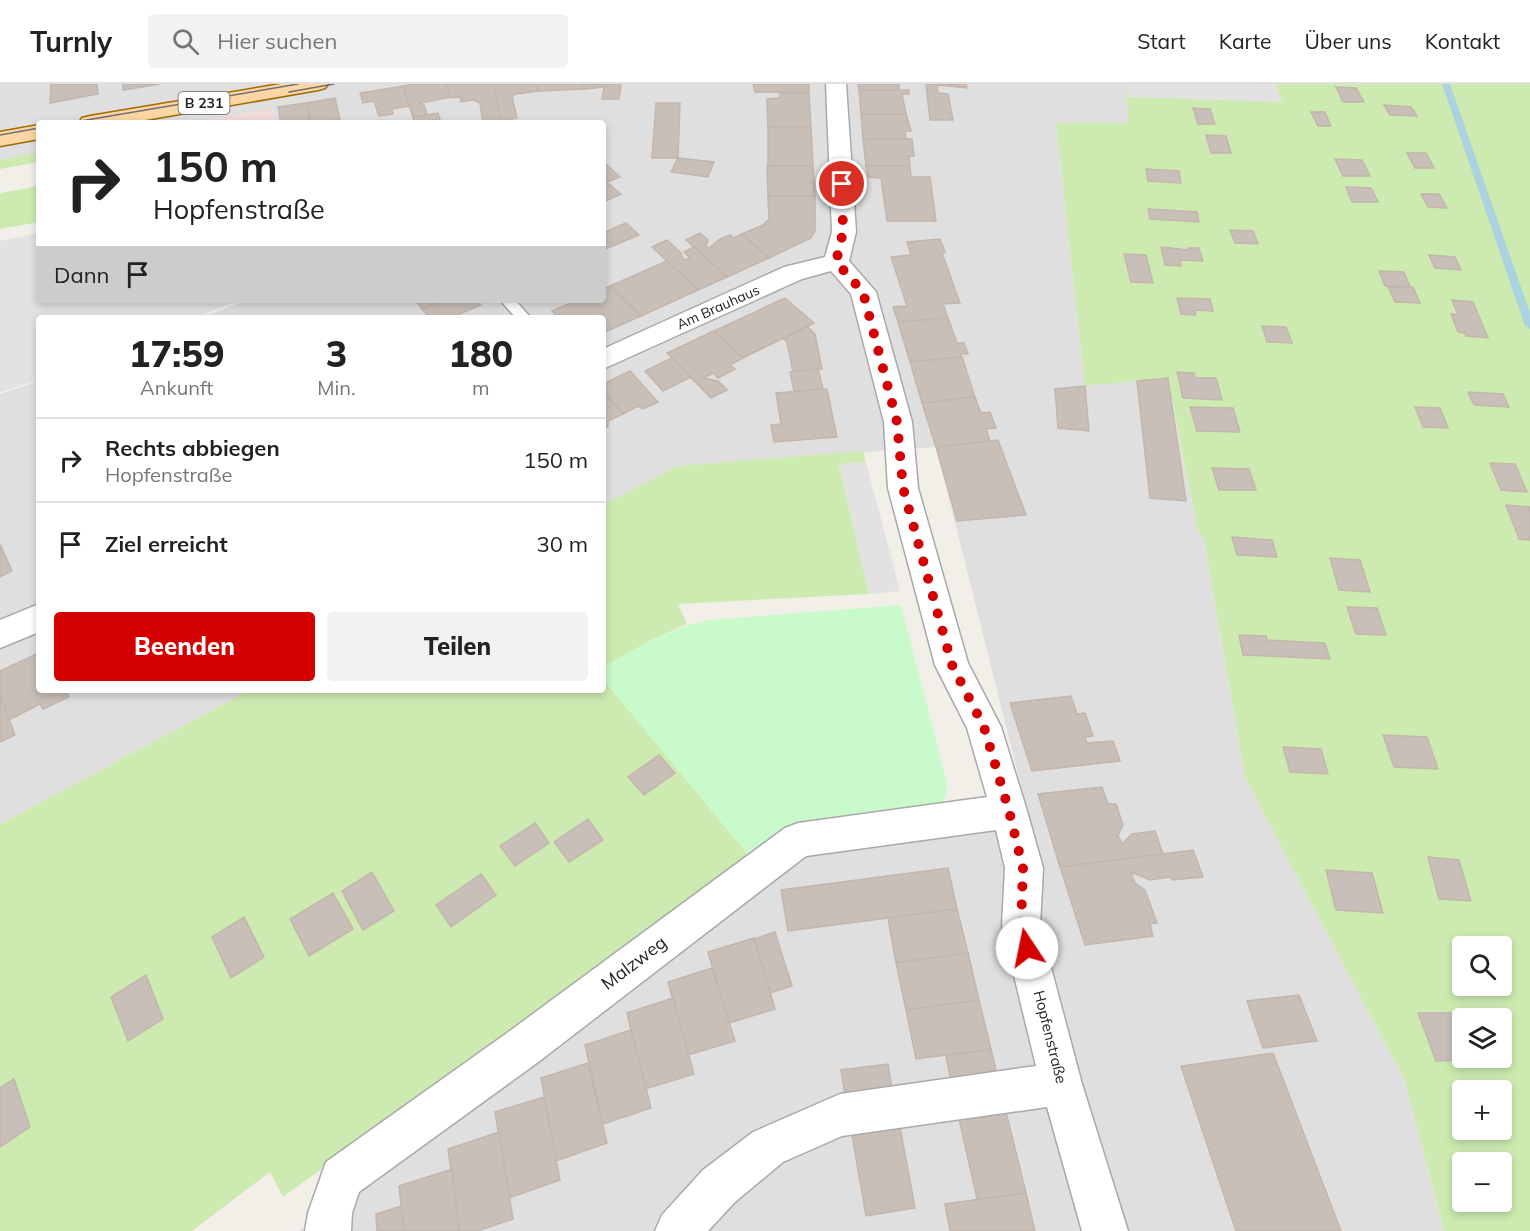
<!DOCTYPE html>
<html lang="de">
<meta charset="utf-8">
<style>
body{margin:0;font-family:Mulish,sans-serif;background:#f2f2f2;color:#222;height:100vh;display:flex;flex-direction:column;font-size:22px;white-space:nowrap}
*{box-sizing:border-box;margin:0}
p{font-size:20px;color:#767676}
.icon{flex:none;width:33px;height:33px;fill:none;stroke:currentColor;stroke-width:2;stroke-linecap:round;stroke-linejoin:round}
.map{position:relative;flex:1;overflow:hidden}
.side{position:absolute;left:36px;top:231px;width:570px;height:378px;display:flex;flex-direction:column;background:#fff;border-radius:6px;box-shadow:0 3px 9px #0003}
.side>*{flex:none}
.top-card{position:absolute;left:36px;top:36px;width:570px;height:183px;border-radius:6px;box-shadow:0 3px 9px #0003;background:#fff;color:#222;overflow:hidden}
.controls{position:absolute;left:1452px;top:852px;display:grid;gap:12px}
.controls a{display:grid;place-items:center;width:60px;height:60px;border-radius:6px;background:#fff;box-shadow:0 3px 9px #0003;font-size:30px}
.pin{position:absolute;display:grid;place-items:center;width:51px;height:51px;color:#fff;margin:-26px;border:3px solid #fff;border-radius:50%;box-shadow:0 2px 6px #0007}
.me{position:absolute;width:66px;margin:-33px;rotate:349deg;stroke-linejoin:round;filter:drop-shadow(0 0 4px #0008)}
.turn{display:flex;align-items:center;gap:21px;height:126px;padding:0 18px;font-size:27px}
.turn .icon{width:78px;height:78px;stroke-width:2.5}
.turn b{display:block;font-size:42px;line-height:51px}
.then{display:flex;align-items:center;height:57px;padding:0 18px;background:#0003;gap:12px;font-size:22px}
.eta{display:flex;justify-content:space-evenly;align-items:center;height:102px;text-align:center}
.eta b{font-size:36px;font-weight:800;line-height:42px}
.action{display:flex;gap:12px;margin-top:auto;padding:12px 18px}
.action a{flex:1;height:69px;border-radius:6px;background:#d40000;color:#fff;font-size:24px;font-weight:800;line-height:69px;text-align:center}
.action a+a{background:#f2f2f2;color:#222}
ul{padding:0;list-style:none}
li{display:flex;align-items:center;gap:18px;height:84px;padding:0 18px;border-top:2px solid #e0e0e0}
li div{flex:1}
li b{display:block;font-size:22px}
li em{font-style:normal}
header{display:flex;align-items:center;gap:36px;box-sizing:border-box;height:84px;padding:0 30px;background:#fff;border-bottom:2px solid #e0e0e0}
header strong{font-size:28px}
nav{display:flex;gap:33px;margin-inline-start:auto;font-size:21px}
.search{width:420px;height:54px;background:#f2f2f2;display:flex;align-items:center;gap:15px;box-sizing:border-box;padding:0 21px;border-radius:6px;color:#767676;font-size:22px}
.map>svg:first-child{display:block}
</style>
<header>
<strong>Turnly</strong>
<div class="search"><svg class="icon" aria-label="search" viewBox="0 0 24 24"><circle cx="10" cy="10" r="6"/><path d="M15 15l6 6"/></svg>Hier suchen</div>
<nav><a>Start</a><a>Karte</a><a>Über uns</a><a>Kontakt</a></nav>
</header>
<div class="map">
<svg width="1530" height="1147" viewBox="0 0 1530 1147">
<rect width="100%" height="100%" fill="#f2efe9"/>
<g fill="#e0dfdf">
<polygon points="0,0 1125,0 1130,39 1056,39 1085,301 1168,294 1198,448 1204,455 1245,694 1405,997 1444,1147 299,1147 807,767 1029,734 936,363 677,382 603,421 603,234 201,234 247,216 603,216 603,39 275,39 272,25 191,39 39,39 39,68 0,76"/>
<polygon points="39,297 39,606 250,606 0,740 0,310"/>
</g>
<polygon fill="#f2dad9" points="272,24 275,39 192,39"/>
<g fill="#cdebb0" fill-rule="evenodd">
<path d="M1125,0H1530V1147H1444L1405,997L1245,694L1204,455L1198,448L1168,294L1085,302L1056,39H1129ZM1462,862H1502V902H1462ZM1462,934H1502V974H1462ZM1462,1006H1502V1046H1462ZM1462,1078H1502V1118H1462Z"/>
<polygon points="39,68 39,78 0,85 0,76"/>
<polygon points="39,102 39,138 0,145 0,109"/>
<polygon points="863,367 866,378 839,381 869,510 678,520 687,540 651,556 603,584 603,421 677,382"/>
<polygon points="603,595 750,773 283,1113 270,1088 192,1147 0,1147 0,740 250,606 603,606"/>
</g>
<path fill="#c8facc" d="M901,521L948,703L943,718L928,727L791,741L750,773L603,595V584C637,563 670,544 709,536Z"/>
<g fill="#e2e2e2">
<polygon points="1126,0 1276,0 1282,18 1128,13"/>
<polygon points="39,149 39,216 239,216 194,234 39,234 39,296 0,308 0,157"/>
<polygon points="866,378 900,507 869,510 839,380"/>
</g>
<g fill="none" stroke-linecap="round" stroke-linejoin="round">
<polygon fill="#aad3df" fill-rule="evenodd" points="1442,0 1450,0 1530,229 1530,245 1525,242"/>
</g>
<g fill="#c7bfb8" stroke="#c4b6ab" stroke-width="1.5">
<polygon points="51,0 97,0 98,10 50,19"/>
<polygon points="123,0 160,0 123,6"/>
<polygon points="414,0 446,0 451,13 420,19 424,21 427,31 413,33 403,2"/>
<polygon points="446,0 493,0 502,39 483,39 480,19 474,16 461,18 460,13 451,14"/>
<polygon points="493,0 536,0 538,7 516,10 512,13 517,34 501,37"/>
<polygon points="536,0 583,0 584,5 538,7"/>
<polygon points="583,0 621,0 619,15 602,15 604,3 584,5"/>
<polygon points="753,0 809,0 809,8 755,8"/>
<polygon points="858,0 899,0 899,6 859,6"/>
<polygon points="926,0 966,0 967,4 937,1 938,9 948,10 953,36 930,36"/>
<polygon points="403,2 409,22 392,25 393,30 379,32 374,17 363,19 360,9"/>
<polygon points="1336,3 1356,4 1364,18 1343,18"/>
<polygon points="859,6 909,6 909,10 902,10 906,30 861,30"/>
<polygon points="780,9 809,9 811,43 768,43 767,15 780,14"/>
<polygon points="335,14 340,35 311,39 306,19"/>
<polygon points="306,19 311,39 281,39 278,23"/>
<polygon points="656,19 680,19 678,74 652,74"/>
<polygon points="1384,21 1411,23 1417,32 1390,31"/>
<polygon points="1193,24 1210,25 1215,40 1198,40"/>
<polygon points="1311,28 1325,28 1331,42 1318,42"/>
<polygon points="438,29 441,39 414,39 413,33"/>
<polygon points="861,30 906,30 911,47 905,47 906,55 863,55"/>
<polygon points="768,43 811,43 813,82 768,82"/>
<polygon points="1206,51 1226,52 1231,69 1211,69"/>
<polygon points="863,55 912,55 914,72 909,72 910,82 866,82"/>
<polygon points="1407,69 1426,69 1434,84 1415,84"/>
<polygon points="678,74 714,78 708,93 671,88"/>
<polygon points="1335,75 1362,76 1370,92 1343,92"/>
<polygon points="607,81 620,93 607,98 603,94 603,82"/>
<polygon points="767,82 813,82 815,112 768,112"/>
<polygon points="866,82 910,82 911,93 930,93 936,137 887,137 881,94 868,93"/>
<polygon points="1146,85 1179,87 1181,99 1148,97"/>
<polygon points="603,94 607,98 621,110 603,118"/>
<polygon points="1346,103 1371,104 1378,118 1352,118"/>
<polygon points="1421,110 1439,110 1447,124 1428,123"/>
<polygon points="768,112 815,112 815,147 811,154 769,174 742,150 763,141 769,135"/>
<polygon points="1148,125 1197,128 1199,138 1150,135"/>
<polygon points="626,139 639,151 603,166 603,149"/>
<polygon points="1230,146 1253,147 1258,160 1235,159"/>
<polygon points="700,149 708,156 706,162 709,164 720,155 730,151 733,154 742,150 769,174 727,193 686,156"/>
<polygon points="940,155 945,168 942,169 960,219 943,220 948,234 898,238 893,223 907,222 891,173 911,171 907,158"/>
<polygon points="667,156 680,168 684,176 690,174 684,168 694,163 727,193 698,206 652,163"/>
<polygon points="1161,163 1188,166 1188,164 1199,164 1203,177 1180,176 1181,182 1165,181"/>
<polygon points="1124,170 1146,171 1153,199 1131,198"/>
<polygon points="1429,171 1455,173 1461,186 1435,184"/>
<polygon points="667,177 698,206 641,232 610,202"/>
<polygon points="1379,187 1404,188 1410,203 1385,202"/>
<polygon points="610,202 641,232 603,249 603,234 559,234 552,227 578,216 603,216 603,205"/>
<polygon points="1388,203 1413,203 1420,219 1395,218"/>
<polygon points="785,214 814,239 743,274 714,247"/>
<polygon points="1177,214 1210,215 1213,227 1195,226 1196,231 1181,230"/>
<polygon points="415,216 444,216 422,225"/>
<polygon points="444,216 477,216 481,221 450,234 430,234 422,225"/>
<polygon points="1452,216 1473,218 1488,254 1466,252 1465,249 1458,248 1451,230 1458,231"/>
<polygon points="948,234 957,259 964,259 968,270 960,270 962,273 910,278 898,238"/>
<polygon points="1262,242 1286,243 1292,259 1267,258"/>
<polygon points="808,243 815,250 822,285 793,288 787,258 783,255"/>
<polygon points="714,247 743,274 730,281 735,285 718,294 713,289 704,294 718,297 727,306 711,314 667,269"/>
<polygon points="962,273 975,313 922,319 910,278"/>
<polygon points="672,274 691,293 663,307 645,287"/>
<polygon points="818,285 823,305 794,307 790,288"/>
<polygon points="630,287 658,318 643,325 638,322 623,330 603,307 603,300"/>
<polygon points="1177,288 1194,289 1195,294 1216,294 1222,316 1183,314"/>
<polygon points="1168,294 1186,417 1150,414 1137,297"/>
<polygon points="1085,302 1089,347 1058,344 1055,305"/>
<polygon points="827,305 837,353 774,358 771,341 781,340 776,309"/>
<polygon points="603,307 623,330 608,337 608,342 603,345"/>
<polygon points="1468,308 1503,310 1509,323 1474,321"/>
<polygon points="975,313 981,329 990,328 996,344 986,345 990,357 936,363 922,319"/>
<polygon points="1190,323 1233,324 1240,348 1197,347"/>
<polygon points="1415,323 1440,324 1448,344 1423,343"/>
<polygon points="998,356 1026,431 957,437 936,363"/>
<polygon points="1490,379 1515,380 1527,408 1501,406"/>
<polygon points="1212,384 1249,385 1256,406 1219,406"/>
<polygon points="1506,421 1530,423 1530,456 1519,455"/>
<polygon points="1232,453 1272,456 1277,473 1237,471"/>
<polygon points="0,460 12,487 0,493"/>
<polygon points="1330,474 1360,476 1370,508 1339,506"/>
<polygon points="1347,523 1377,524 1386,551 1356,550"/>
<polygon points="1239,551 1266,552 1267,556 1325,559 1330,575 1243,571"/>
<polygon points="39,569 39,606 69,606 66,607 69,613 43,625 40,620 9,636 0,611 0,587"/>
<polygon points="0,611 15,651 0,658"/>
<polygon points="1071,612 1077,630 1085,629 1093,652 1085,653 1087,659 1113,657 1120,677 1032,687 1010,619"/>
<polygon points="1383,651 1427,653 1438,685 1394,683"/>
<polygon points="1283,663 1321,665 1328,690 1290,688"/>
<polygon points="659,671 675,689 644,711 628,693"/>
<polygon points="1102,703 1108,720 1116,720 1123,741 1118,751 1122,760 1132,750 1155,747 1163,770 1060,783 1038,710"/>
<polygon points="588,735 603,756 569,778 554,758"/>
<polygon points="535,739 549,759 515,782 500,762"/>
<polygon points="1193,766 1203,793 1172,796 1171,793 1150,796 1131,788 1135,799 1145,806 1157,839 1150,840 1153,852 1085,861 1060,783"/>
<polygon points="1428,773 1459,776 1471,817 1439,815"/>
<polygon points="948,784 957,825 788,847 781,806"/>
<polygon points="1326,786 1372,789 1383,829 1336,826"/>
<polygon points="372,788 394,827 363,846 342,807"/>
<polygon points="481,790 496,811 451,843 436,821"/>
<polygon points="333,809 353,845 309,872 290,835"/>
<polygon points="957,825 968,869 896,879 888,834"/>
<polygon points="244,833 264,873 231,894 212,853"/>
<polygon points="775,848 792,902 770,909 754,855"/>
<polygon points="754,854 775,925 729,939 708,868"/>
<polygon points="968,869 979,916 906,926 896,879"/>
<polygon points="712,884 735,957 688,971 668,898"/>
<polygon points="146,891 163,935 128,957 111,913"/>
<polygon points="1299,911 1317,957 1263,964 1247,917"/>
<polygon points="673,914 694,990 645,1005 627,929"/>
<polygon points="979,916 991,965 916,975 906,926"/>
<polygon points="1418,929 1457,929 1462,943 1462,974 1474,974 1475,976 1436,977"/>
<polygon points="631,946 651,1024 603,1040 585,961"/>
<polygon points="991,965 997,990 951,997 946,972"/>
<polygon points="1273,969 1341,1147 1236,1147 1181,982"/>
<polygon points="588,979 607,1059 556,1077 541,994"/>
<polygon points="888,980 892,1005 845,1011 841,986"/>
<polygon points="14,995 30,1043 0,1063 0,1004"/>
<polygon points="544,1013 560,1096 509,1114 495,1028"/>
<polygon points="1006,1028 1026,1109 977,1115 959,1035"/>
<polygon points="900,1043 915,1124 866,1132 852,1051"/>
<polygon points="499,1048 513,1135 477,1147 459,1147 448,1065"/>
<polygon points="452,1085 459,1147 404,1147 399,1102"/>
<polygon points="1026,1109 1035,1147 950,1147 945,1120"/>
<polygon points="401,1122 404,1147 377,1147 376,1130"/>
</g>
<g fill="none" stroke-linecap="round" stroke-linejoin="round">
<g stroke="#a9a9a9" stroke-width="3">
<polygon id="service" points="500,216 515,216 531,234 516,234"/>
</g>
<g stroke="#a9a9a9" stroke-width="3">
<g id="minor">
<polygon points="826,0 846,0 856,148 849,177 876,208 912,338 918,404 968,579 1001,643 1027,727 1043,784 1040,842 1082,1000 1128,1147 1082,1147 1047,1023 842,1052 783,1078 735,1118 708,1147 655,1147 662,1131 703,1086 753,1048 840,1010 1036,982 1002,842 1005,784 996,746 806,772 537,979 359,1108 352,1129 351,1147 305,1147 308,1129 326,1078 507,949 785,744 798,739 987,713 967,644 935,581 888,404 884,338 851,210 831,187 802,195 603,285 603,265 784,183 825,173 832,148"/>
<polygon points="39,520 39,548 0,564 0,536"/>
</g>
</g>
<g stroke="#a06b00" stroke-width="3">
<g id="primary">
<polygon points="281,0 328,0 325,4 318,6 128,39 79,39 82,34 90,32"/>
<polygon points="39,41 39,55 0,62 0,48"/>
</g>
</g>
<use href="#service" fill="#fff" fill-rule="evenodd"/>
<use href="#minor" fill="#fff" fill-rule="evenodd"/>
<use href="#primary" fill="#fcd6a4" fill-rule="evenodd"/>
<g stroke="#707070" stroke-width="1.5">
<polyline points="289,8 334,0"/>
<polyline points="69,39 298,0"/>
<polyline points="0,51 39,44"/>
</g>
</g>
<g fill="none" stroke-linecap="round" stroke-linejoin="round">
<polyline stroke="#d40000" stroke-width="10" stroke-dasharray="0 18" points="842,100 843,148 836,178 863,208 897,338 903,404 952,581 984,643 1009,727 1023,784 1021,842 1027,864"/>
</g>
<g text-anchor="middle" stroke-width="6" stroke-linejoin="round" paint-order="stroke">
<rect fill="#fff" stroke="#646464" stroke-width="1.5" x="178.5" y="8" width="51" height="22" rx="4.5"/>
<g font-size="14" font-weight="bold" fill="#222">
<text x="204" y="24">B 231</text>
</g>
<g font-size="14" fill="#222" stroke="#fff">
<text transform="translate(718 223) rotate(-24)" y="5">Am Brauhaus</text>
</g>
<g font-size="15" fill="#222" stroke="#fff">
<text transform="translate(1050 953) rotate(76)" y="5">Hopfenstraße</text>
</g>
<g font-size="18" fill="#222" stroke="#fff">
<text transform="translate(634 879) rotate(-37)" y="6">Malzweg</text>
</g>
</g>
</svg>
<div class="controls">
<a><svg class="icon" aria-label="search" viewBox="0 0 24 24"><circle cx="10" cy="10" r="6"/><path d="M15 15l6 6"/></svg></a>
<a><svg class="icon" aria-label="layers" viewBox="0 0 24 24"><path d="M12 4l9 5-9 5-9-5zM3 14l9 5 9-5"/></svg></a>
<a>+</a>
<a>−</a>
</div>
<div class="pin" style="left:842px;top:100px;background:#d93025"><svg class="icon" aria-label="arrive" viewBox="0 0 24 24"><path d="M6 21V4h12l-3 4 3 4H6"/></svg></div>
<svg class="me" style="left:1027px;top:864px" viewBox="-20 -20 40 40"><circle r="19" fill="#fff"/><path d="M0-13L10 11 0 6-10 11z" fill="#d40000"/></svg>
<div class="top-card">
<div class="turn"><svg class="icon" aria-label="right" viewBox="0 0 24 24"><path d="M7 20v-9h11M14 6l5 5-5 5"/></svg><div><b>150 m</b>Hopfenstraße</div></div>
<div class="then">Dann<svg class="icon" aria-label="arrive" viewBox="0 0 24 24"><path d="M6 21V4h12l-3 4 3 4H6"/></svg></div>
</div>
<section class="side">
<div class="eta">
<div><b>17:59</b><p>Ankunft</p></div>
<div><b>3</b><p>Min.</p></div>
<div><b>180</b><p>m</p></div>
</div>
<ul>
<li><svg class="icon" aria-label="right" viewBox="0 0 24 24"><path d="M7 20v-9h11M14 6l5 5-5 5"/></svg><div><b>Rechts abbiegen</b><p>Hopfenstraße</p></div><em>150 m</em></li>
<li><svg class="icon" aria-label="arrive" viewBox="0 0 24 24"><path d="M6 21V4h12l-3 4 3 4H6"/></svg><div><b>Ziel erreicht</b></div><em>30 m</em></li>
</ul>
<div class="action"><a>Beenden</a><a>Teilen</a></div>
</section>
</div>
